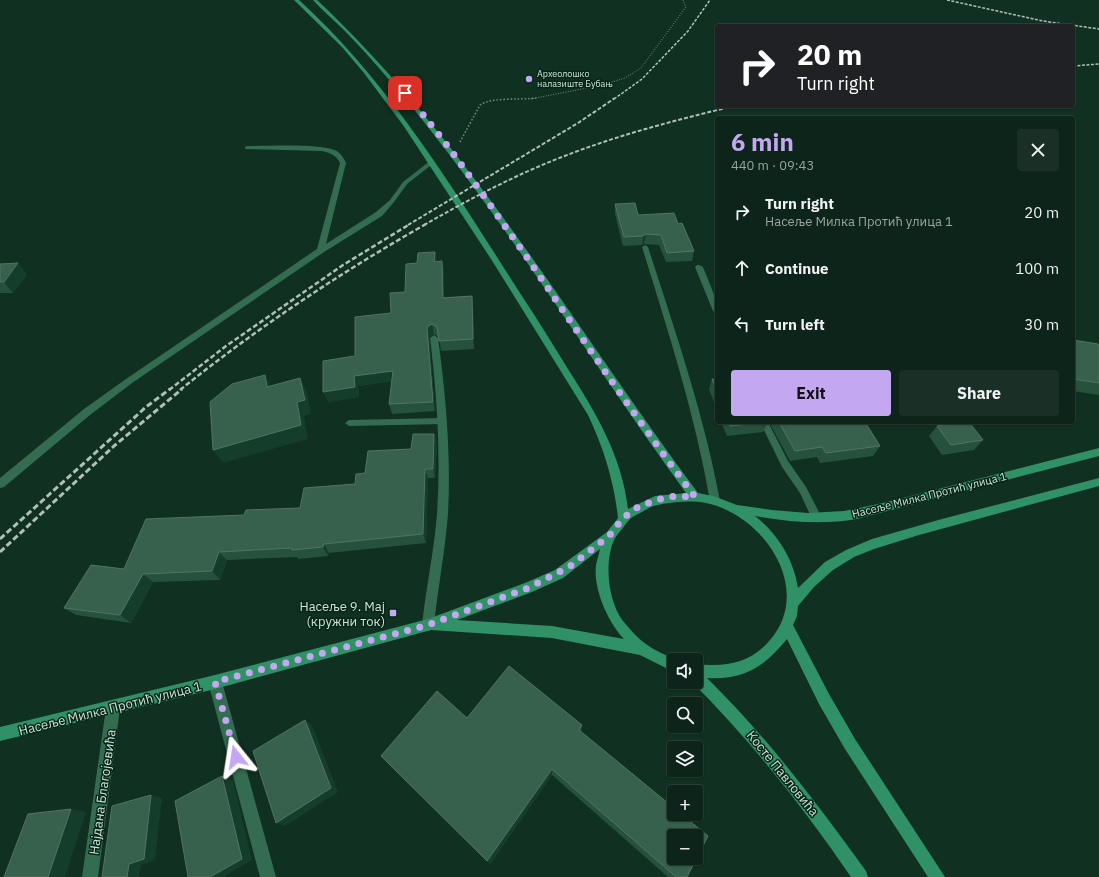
<!DOCTYPE html>
<meta charset="utf-8">
<style>
body{margin:0;font-family:"IBM Plex Sans",sans-serif;background:#1a3026;color:#f1f3f6;height:100vh;display:flex;flex-direction:column;font-size:15px;white-space:nowrap}
*{box-sizing:border-box;margin:0}
p{font-size:13px;color:#9aa4a2}
.icon{flex:none;width:22px;height:22px;fill:none;stroke:currentColor;stroke-width:2;stroke-linecap:round;stroke-linejoin:round}
.map{position:relative;flex:1;overflow:hidden}
.sheet{position:absolute;left:715px;top:116px;width:360px;height:308px;display:flex;flex-direction:column;background:#0c2419;border-radius:4px;box-shadow:0 1px 3px #0004,0 0 0 1px #2c4138}
.sheet>*{flex:none}
.banner{position:absolute;left:715px;top:24px;width:360px;height:84px;border-radius:4px;box-shadow:0 1px 3px #0004,0 0 0 1px #2c4138;background:#202124;color:#fff;overflow:hidden}
.tools{position:absolute;left:667px;top:653px;display:grid;gap:8px}
.tools a{display:grid;place-items:center;width:36px;height:36px;border-radius:4px;background:#0c2419;box-shadow:0 1px 3px #0004,0 0 0 1px #2c4138;font-size:20px}
.pin{position:absolute;display:grid;place-items:center;width:34px;height:34px;color:#fff;margin:-17px;border-radius:8px;box-shadow:0 2px 6px #0006}
.me{position:absolute;width:44px;margin:-22px;rotate:345deg;stroke-linejoin:round;filter:drop-shadow(0 0 3px #0008)}
.turn{display:flex;align-items:center;gap:14px;height:84px;padding:0 16px;font-size:18px}
.turn .icon{width:52px;height:52px;stroke-width:2.5}
.turn b{display:block;font-size:28px;line-height:34px}
.round{display:grid;place-items:center;flex:none;width:42px;height:42px;border-radius:4px;background:#1a3026}
.summary{display:flex;align-items:center;justify-content:space-between;height:68px;padding:0 16px}
h1{font-size:24px;font-weight:700;line-height:30px;color:#c4a7f1}
.button{display:flex;gap:8px;margin-top:auto;padding:8px 16px}
.button a{flex:1;height:46px;border-radius:4px;background:#c4a7f1;color:#111;font-size:16px;font-weight:700;line-height:46px;text-align:center}
.button a+a{background:#1a3026;color:#f1f3f6}
ul{padding:0;list-style:none}
li{display:flex;align-items:center;gap:12px;height:56px;padding:0 16px}
li div{flex:1}
li b{display:block;font-size:15px}
li em{font-style:normal}
.map>svg:first-child{display:block}
</style>
<div class="map">
<svg width="1099" height="877" viewBox="0 0 1099 877">
<rect width="100%" height="100%" fill="#103021"/>
<g fill="none" stroke-linecap="round" stroke-linejoin="round">
<polyline stroke="#779083" stroke-width="1" stroke-dasharray="1 1.5" stroke-linecap="butt" points="531,99 602,85 625,78 641,68 686,7 683,0"/>
<path stroke="#779083" stroke-width="1.5" stroke-dasharray="1.5 2" stroke-linecap="butt" d="M460,142L480,105C491,97 521,100 536,98"/>
<g fill="#346c51" fill-rule="evenodd">
<path d="M645,245L648,247C675,331 704,414 720,501L718,504L715,505L712,504L710,501C695,414 668,331 642,247Z"/>
<polygon points="697,265 699,265 703,267 717,302 717,313 713,311 695,267"/>
<polygon points="443,418 447,421 443,424 349,426 345,423 349,420"/>
<polygon points="760,422 768,422 788,461 806,487 822,518 821,521 817,522 813,521 800,493 782,467"/>
</g>
<g fill="#346c51" fill-rule="evenodd">
<path d="M247,146C267,146 321,143 337,151C341,154 344,158 346,163L326,244L376,212L390,200L403,182L430,161L435,162L407,184L394,202L382,216L324,252L132,383L90,415L4,487L0,488V478L84,409L126,379L317,249L340,163C336,155 330,153 322,151L245,149V147Z"/>
<path d="M434,335L438,338C446,396 451,455 448,514C445,551 438,588 434,625L432,629L428,631L424,629L422,625C426,588 434,551 437,514C441,455 437,396 430,338Z"/>
<polygon points="215,675 220,677 222,682 276,877 260,877 208,682 210,677"/>
<polygon points="113,701 118,703 120,708 98,877 82,877 106,708 108,703"/>
</g>
<path fill="#309167" fill-rule="evenodd" d="M294,0H299C391,84 455,192 522,296C538,320 553,345 568,369C596,413 622,456 628,509L655,496L686,493C597,371 518,240 424,122C399,90 372,59 344,30C334,20 323,11 313,0H317C468,142 574,327 698,493L713,496L737,505L772,510L808,513L844,511L883,503L1099,448V456L857,519C823,525 789,522 755,516C778,534 794,560 798,588L825,562L846,550L872,539L942,519L1099,478V486L919,535L874,549L854,557L833,570L814,587L798,606L797,616L793,625L829,694L855,739L945,877H928L845,749L819,704L787,639C764,667 744,680 707,678C767,737 817,803 866,871L868,877H851C803,807 752,742 692,682H696V664C725,667 750,664 770,640C814,589 764,515 706,503C691,500 672,502 658,505C650,506 643,512 636,515C630,518 627,522 623,528C620,531 616,536 614,540C604,563 608,601 623,621C629,628 638,639 646,644C655,651 666,655 676,660H674V672L640,655L552,638L431,630L215,689L0,741V727L215,675L428,619L525,583L555,570L607,532L618,518C614,481 604,449 588,415L491,259L403,125L364,73L342,47ZM600,549C599,554 597,560 596,565C593,589 608,622 624,639L552,626L457,620L532,592L563,578Z"/>
<g stroke="#adc1b6" stroke-width="1.5" stroke-dasharray="3 1.5" stroke-linecap="butt">
<polyline points="947,0 1043,21 1099,29"/>
<polyline points="1073,66 1099,64"/>
<polyline points="614,99 642,79 688,31 710,0"/>
</g>
<g stroke="#adc1b6" stroke-width="2" stroke-dasharray="4 2" stroke-linecap="butt">
<polyline points="408,225 578,123 615,98"/>
<path d="M424,225C468,200 515,175 562,157C618,135 676,120 734,106"/>
</g>
<g stroke="#adc1b6" stroke-width="2.5" stroke-dasharray="5 2.5" stroke-linecap="butt">
<polyline points="169,390 226,346 343,265 410,224"/>
<path d="M180,390C257,328 340,273 426,224"/>
</g>
<g stroke="#adc1b6" stroke-width="3" stroke-dasharray="6 3" stroke-linecap="butt">
<polyline points="0,539 146,407 170,389"/>
<polyline points="0,552 114,446 182,389"/>
</g>
</g>
<g fill="#26513d">
<polygon points="615,204 638,215 678,224 694,251 692,261 666,262 659,245 644,244 642,245 623,246 615,214"/>
<polygon points="435,252 437,262 442,261 444,271 444,297 472,296 473,306 474,349 441,351 439,337 434,334 429,337 435,411 392,414 389,404 392,381 358,386 359,397 328,402 355,356 391,313 405,292 417,263"/>
<polygon points="0,264 27,274 13,293 0,293"/>
<polygon points="1073,340 1099,346 1099,395 1073,391"/>
<polygon points="712,379 717,379 717,410 709,389"/>
<polygon points="721,422 768,422 763,432 727,436"/>
<polygon points="769,422 883,422 866,424 880,446 873,456 820,463 817,457 790,461"/>
<polygon points="937,426 983,440 974,450 942,455 929,436"/>
<polygon points="434,434 437,444 435,478 428,478 426,543 329,553 328,556 298,559 297,557 227,560 220,580 153,582 131,623 76,615 64,608 124,569 244,515 300,508 355,484 365,473 411,449"/>
<polygon points="467,718 582,725 581,732 687,877 668,877 552,775 490,864 487,861"/>
</g>
<g fill="#153d2b">
<polygon points="646,234 644,244 642,245 643,236"/>
<polygon points="435,252 437,262 434,262"/>
<polygon points="442,261 444,271 444,308 443,298"/>
<polygon points="18,263 27,274 13,293 4,282"/>
<polygon points="472,296 473,306 474,349 473,339"/>
<polygon points="432,324 434,334 429,337 435,411 433,402 427,327"/>
<polygon points="393,371 396,380 358,386 359,397 328,402 323,392 354,376"/>
<polygon points="265,375 273,390 267,387"/>
<polygon points="300,378 307,392 311,414 304,416 308,439 223,463 213,450 297,402"/>
<polygon points="434,434 437,444 435,478 433,469"/>
<polygon points="425,469 428,478 426,543 423,534"/>
<polygon points="324,544 329,553 328,556 323,547"/>
<polygon points="219,552 227,560 220,580 212,571"/>
<polygon points="143,574 153,582 131,623 120,615"/>
<polygon points="305,720 312,725 338,792 285,826 276,823"/>
<polygon points="552,769 552,775 490,864 487,861"/>
<polygon points="222,776 233,780 252,860 224,877 210,877"/>
<polygon points="151,795 162,798 155,860 141,865 139,877 127,877 129,864"/>
<polygon points="71,809 86,812 65,877 48,877"/>
</g>
<g fill="#38614d" stroke="#507563" fill-rule="evenodd">
<polygon points="635,203 638,215 674,213 678,224 682,223 694,251 667,253 661,235 646,234 643,236 624,237 615,204"/>
<polygon points="435,252 434,262 442,261 443,298 472,296 473,339 439,341 437,327 432,324 427,327 433,402 389,404 393,371 354,376 355,387 323,392 323,361 355,356 355,317 391,313 390,293 405,292 406,264 417,263 418,253"/>
<polygon points="18,263 4,282 0,282 0,264"/>
<polygon points="1073,340 1098,344 1099,346 1099,383 1073,379"/>
<polygon points="265,375 267,387 300,378 305,400 297,402 301,425 213,450 210,402 232,384"/>
<polygon points="712,379 717,379 717,391"/>
<polygon points="729,422 768,422 730,426"/>
<polygon points="779,422 865,422 880,446 826,453 822,447 795,451"/>
<polygon points="965,422 969,422 983,440 951,445 937,426"/>
<polygon points="413,434 434,434 433,469 425,469 423,534 324,544 323,547 292,550 292,548 219,552 212,571 143,574 120,615 64,608 91,565 124,569 146,519 244,515 246,510 300,508 304,488 355,484 356,474 365,473 368,451 411,449"/>
<path d="M509,666L582,725L579,730L674,808V814H681L708,836L687,877H676L552,769L487,861L381,756L437,691L467,718ZM674,836H696V858H674Z"/>
<polygon points="305,720 331,788 276,823 253,751"/>
<polygon points="222,776 242,859 210,877 188,877 175,801"/>
<polygon points="151,795 144,859 129,864 127,877 102,877 112,806"/>
<polygon points="71,809 48,877 4,877 28,814"/>
</g>
<g fill="none" stroke-linecap="round" stroke-linejoin="round">
<path stroke="#c4a7f1" stroke-width="7" stroke-dasharray="0 12.6" d="M236,757L215,682L428,625L528,588L569,567L609,536L623,518L638,507L656,500L675,496L695,497C636,418 581,337 526,256C487,201 449,144 405,93"/>
</g>
<g fill="#c4a7f1" stroke="#052617" stroke-width="1.5">
<circle cx="529" cy="79" r="4"/>
<rect x="389" y="609" width="8" height="8" rx="2"/>
</g>
<g text-anchor="middle" stroke-width="3" stroke-linejoin="round" paint-order="stroke">
<g font-size="9" fill="#d0e2d8" stroke="#052617" text-anchor="start">
<text x="537" y="77">Археолошко<tspan x="537" dy="10">налазиште Бубањ</tspan></text>
</g>
<g font-size="11" fill="#d0e2d8" stroke="#052617">
<text transform="translate(929 495) rotate(-14)" y="4">Насеље Милка Протић улица 1</text>
</g>
<g font-size="13" fill="#d0e2d8" stroke="#052617" text-anchor="end">
<text x="385" y="611">Насеље 9. Мај<tspan x="385" dy="15">(кружни ток)</tspan></text>
</g>
<g font-size="13" fill="#d0e2d8" stroke="#052617">
<text transform="translate(110 708) rotate(-14)" y="5">Насеље Милка Протић улица 1</text>
<text transform="translate(783 773) rotate(51)" y="5">Косте Павловића</text>
<text transform="translate(102 792) rotate(-82)" y="5">Најдана Благојевића</text>
</g>
</g>
</svg>
<div class="tools">
<a><svg class="icon" aria-label="sound" viewBox="0 0 24 24"><path d="M4 9h4l5-4v14l-5-4H4zM17 9q2 3 0 6"/></svg></a>
<a><svg class="icon" aria-label="search" viewBox="0 0 24 24"><circle cx="10" cy="10" r="6"/><path d="M15 15l6 6"/></svg></a>
<a><svg class="icon" aria-label="layers" viewBox="0 0 24 24"><path d="M12 4l9 5-9 5-9-5zM3 14l9 5 9-5"/></svg></a>
<a>+</a>
<a>−</a>
</div>
<div class="pin" style="left:405px;top:93px;background:#d93025"><svg class="icon" aria-label="arrive" viewBox="0 0 24 24"><path d="M6 21V4h12l-3 4 3 4H6"/></svg></div>
<svg class="me" style="left:236px;top:757px" viewBox="-20 -20 40 40"><path d="M0-17L14 15 0 8-14 15z" fill="#c4a7f1" stroke="#fff" stroke-width="4"/></svg>
<div class="banner">
<div class="turn"><svg class="icon" aria-label="right" viewBox="0 0 24 24"><path d="M7 20v-9h11M14 6l5 5-5 5"/></svg><div><b>20 m</b>Turn right</div></div>
</div>
<section class="sheet">
<div class="summary"><div><h1>6 min</h1><p>440 m · 09:43</p></div><a class="round"><svg class="icon" aria-label="close" viewBox="0 0 24 24"><path d="M6 6l12 12M18 6L6 18"/></svg></a></div>
<ul>
<li><svg class="icon" aria-label="right" viewBox="0 0 24 24"><path d="M7 20v-9h11M14 6l5 5-5 5"/></svg><div><b>Turn right</b><p>Насеље Милка Протић улица 1</p></div><em>20 m</em></li>
<li><svg class="icon" aria-label="ahead" viewBox="0 0 24 24"><path d="M12 20V5M6 11l6-6 6 6"/></svg><div><b>Continue</b></div><em>100 m</em></li>
<li><svg class="icon" aria-label="left" viewBox="0 0 24 24"><path d="M17 20v-9H6M10 6l-5 5 5 5"/></svg><div><b>Turn left</b></div><em>30 m</em></li>
</ul>
<div class="button"><a>Exit</a><a>Share</a></div>
</section>
</div>
